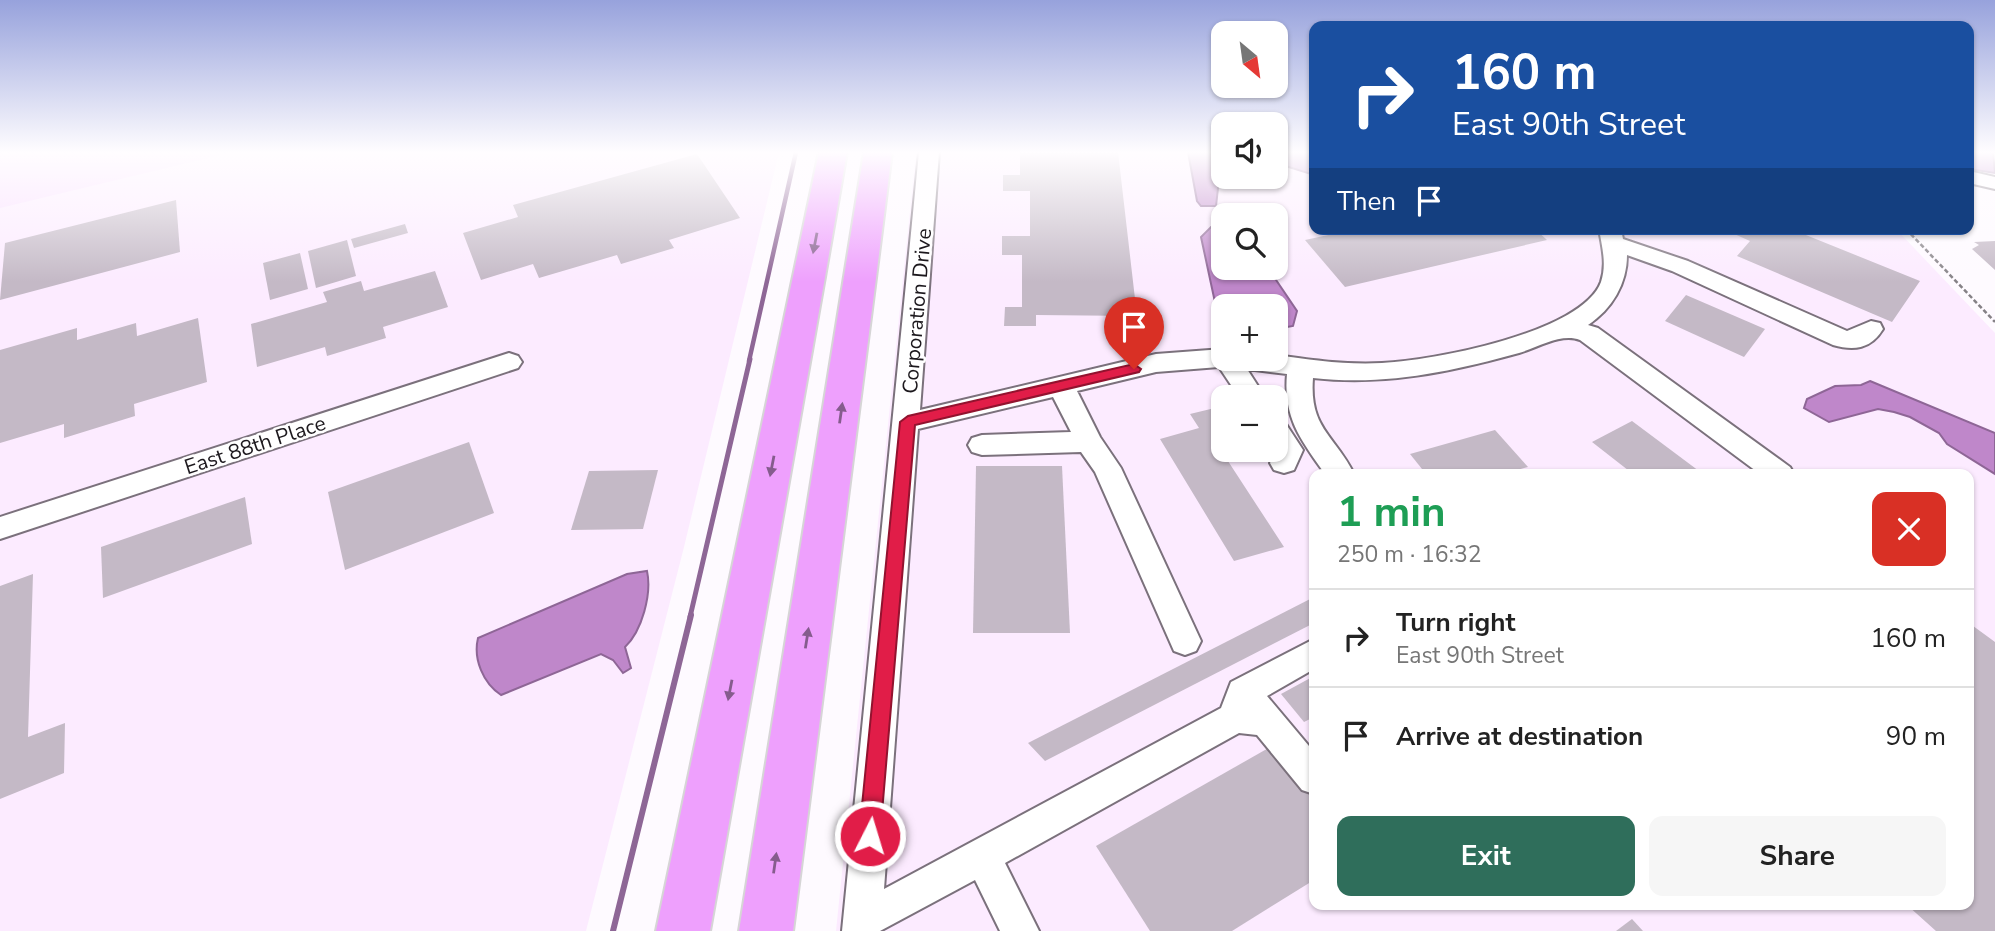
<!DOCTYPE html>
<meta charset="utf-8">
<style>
body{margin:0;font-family:"Nunito Sans",sans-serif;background:#f6f6f6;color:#222;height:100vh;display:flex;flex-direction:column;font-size:26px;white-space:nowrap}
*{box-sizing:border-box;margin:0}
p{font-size:23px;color:#767676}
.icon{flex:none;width:38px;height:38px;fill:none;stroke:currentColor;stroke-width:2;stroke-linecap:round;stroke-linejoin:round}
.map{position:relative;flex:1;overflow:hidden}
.panel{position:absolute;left:1309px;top:469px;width:665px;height:441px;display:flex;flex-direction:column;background:#fff;border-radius:14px;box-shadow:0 2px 5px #0004}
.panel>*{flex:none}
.hud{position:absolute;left:1309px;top:21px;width:665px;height:214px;border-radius:14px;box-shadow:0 2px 5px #0004;background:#1a4fa0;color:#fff;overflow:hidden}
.needle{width:46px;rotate:151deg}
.fabs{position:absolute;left:1211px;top:21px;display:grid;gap:14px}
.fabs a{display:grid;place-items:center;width:77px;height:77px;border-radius:14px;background:#fff;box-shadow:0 2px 5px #0004;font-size:35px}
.pin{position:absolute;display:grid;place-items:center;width:60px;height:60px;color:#fff;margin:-72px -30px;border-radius:50% 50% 50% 0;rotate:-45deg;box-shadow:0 0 7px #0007}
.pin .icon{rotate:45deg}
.me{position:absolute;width:77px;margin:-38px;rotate:5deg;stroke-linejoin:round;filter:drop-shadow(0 0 5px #0008)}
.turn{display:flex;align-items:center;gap:24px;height:147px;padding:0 28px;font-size:32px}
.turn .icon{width:91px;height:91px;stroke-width:2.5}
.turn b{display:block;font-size:49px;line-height:60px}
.then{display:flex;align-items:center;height:66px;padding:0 28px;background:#0003;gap:14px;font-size:26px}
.round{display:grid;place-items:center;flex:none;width:74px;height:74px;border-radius:14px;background:#f6f6f6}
.head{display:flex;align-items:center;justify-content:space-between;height:119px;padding:0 28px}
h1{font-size:42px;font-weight:700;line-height:52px;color:#1e9e55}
.action{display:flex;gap:14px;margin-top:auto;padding:14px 28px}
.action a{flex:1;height:80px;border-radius:14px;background:#2f6e5b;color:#fff;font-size:28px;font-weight:700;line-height:80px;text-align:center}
.action a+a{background:#f6f6f6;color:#222}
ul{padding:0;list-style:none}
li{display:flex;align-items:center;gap:21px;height:98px;padding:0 28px;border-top:2px solid #e0e0e0}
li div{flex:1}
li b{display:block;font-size:26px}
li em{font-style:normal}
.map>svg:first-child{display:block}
</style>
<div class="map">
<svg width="1995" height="931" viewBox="0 0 1995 931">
<rect width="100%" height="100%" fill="#fefaff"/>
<g fill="#fcebff" fill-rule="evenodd">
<polygon points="0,152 779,152 684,547 586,931 0,931"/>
<path d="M916,152H1223V177H1276V152H1314V229H1896L1995,333V931H836ZM1223,215H1276V268H1223ZM1223,306H1276V359H1223ZM1223,397H1276V450H1223ZM1314,474H1969V905H1314Z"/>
</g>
<polygon fill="#f9ddff" points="0,152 233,152 0,208"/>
<g fill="#bf87ca" stroke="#8e6696" stroke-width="2">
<polygon points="1188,152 1211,152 1219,179 1216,206 1201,206 1197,201"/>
<polygon points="1276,152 1314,152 1314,175 1276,163"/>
<polygon points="1969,152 1993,152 1995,173 1969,169"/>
<polygon points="1211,227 1223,229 1223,268 1268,268 1297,311 1293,326 1276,329 1276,306 1223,306 1223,314 1216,307 1201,237"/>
<polygon points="1870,381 1995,433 1995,474 1947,444 1939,433 1910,417 1894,412 1878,409 1829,422 1804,408 1807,399 1835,386 1861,385"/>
<path d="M647,571C652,594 642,631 625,647L631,668L623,673L613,660L601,654L501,695C483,683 473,659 478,638L627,574Z"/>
</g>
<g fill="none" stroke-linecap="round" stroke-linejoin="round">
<polyline stroke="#8e6696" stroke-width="4.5" points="749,361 796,152"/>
<polyline stroke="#8e6696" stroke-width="5" points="690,617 750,359"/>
<polyline stroke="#8e6696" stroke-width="6" points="613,931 691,615"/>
</g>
<g fill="#c4b9c6">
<polygon points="1020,152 1118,152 1137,316 1036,315 1036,326 1004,326 1005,307 1022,307 1022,255 1002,255 1002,236 1030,236 1030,191 1003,191 1003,175 1020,175"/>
<polygon points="697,154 740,218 669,240 674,248 621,264 617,255 539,278 533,264 481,280 463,233 518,217 513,205"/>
<polygon points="176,200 180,252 0,300 5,243"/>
<polygon points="405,224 408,233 354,248 351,239"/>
<polygon points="1356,229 1535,229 1547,240 1345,287 1305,240"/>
<polygon points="1723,229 1791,229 1920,281 1892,322 1737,256 1750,241"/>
<polygon points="347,240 356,276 316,288 308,251"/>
<polygon points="1995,241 1995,270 1972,249 1979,245 1974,242"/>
<polygon points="300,253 308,289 270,300 263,263"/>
<polygon points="435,271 448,307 383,327 386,338 327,356 325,347 257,367 251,324 327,302 323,292 361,281 364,291"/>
<polygon points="1686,295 1765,329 1744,357 1665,321"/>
<polygon points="198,318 207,382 134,404 135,416 64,438 64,424 0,443 0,350 77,328 77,340 136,323 137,336"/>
<polygon points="1223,406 1223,450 1253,451 1226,458 1284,547 1234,561 1160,439 1199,428 1190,414"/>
<polygon points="1632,421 1703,474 1633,474 1592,442"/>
<polygon points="1495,430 1528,467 1502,474 1426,474 1410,454"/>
<polygon points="469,442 494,513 345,570 328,492"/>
<polygon points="976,466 1062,466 1070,633 973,633"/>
<polygon points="658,470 643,529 571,530 589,471"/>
<polygon points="245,497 252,544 103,598 101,547"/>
<polygon points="33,574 28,737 65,723 64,773 0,799 0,586"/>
<polygon points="1314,597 1314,623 1045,761 1028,743"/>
<polygon points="1969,623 1995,642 1995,931 1936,931 1907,905 1969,905"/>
<polygon points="1314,676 1314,717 1304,722 1281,694"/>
<polygon points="1272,746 1314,800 1314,880 1232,931 1150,931 1096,846"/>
<polygon points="1632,919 1643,931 1616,931"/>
</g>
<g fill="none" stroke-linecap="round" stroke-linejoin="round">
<g stroke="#7b717c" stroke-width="4">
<g id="minor">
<path d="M919,152H939L920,410L1156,354L1223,349V359H1276V355C1311,360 1346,365 1382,363C1431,361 1582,333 1601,282C1607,264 1602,247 1599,229H1621L1623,239L1688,261L1847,331L1871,321L1880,323L1883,329C1871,349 1854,351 1833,345L1672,271L1627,255C1627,284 1612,309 1588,325L1598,328L1790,467L1794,474H1760L1580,340C1561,333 1539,347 1519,353C1450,372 1385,386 1313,378C1309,429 1335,435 1354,474H1325C1301,440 1283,418 1287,374L1247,369L1265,397H1239L1219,367L1156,372L1077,391L1100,437L1121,468L1201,641L1196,651L1185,655L1174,651L1095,472L1081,452L982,455L972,452L968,445L972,438L982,435L1071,432L1053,397L918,429L884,889L1221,708L1231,682L1314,639V669L1267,696L1314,752V794L1302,790L1257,735L1239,733L1005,863L1039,931H1000L975,880L880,931H842Z"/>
<polygon points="1969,171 1995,177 1995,189 1969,183"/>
<polygon points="509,353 518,356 522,362 518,368 0,539 0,517"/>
<polygon points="1276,421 1286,424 1303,450 1294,470 1284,473 1274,470 1270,463 1276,450"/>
</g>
</g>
<g stroke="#d6d5d6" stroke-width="4">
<g id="highway">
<polygon points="819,152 847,152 710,931 656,931"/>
<polygon points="864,152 892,152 793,931 739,931"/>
</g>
</g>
<polyline stroke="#858186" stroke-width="2.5" stroke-dasharray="4.5 2.5" stroke-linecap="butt" points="1906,229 1995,322"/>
<use href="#minor" fill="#fff" fill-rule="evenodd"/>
<use href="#highway" fill="#eea0fd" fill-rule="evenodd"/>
</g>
<defs><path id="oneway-solid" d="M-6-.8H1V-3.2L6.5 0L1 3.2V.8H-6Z" transform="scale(1.75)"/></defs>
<g fill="#855c8d">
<use href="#oneway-solid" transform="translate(815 243) rotate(101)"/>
<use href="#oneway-solid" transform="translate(841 413) rotate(-82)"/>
<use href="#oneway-solid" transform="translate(772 466) rotate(101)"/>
<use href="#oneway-solid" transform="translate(807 638) rotate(-81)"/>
<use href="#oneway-solid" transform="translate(730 690) rotate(101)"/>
<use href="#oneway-solid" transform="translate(775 863) rotate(-82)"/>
</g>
<linearGradient id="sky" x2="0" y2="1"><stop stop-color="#97a2dc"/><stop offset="0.54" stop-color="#fffdff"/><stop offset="1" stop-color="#fffdff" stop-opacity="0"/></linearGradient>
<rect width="1995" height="282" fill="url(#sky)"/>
<polygon fill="#e11d48" stroke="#92132f" stroke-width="2" points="1134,364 1141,369 1139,372 915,425 880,836 877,843 870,846 862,843 859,836 900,422 908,416"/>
<g text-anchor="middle" stroke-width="5" stroke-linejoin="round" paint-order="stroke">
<g font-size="21" fill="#1c181d" stroke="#fff">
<text transform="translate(917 311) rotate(-85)" y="7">Corporation Drive</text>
<text transform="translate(255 445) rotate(-18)" y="7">East 88th Place</text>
</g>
</g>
</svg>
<div class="fabs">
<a><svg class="needle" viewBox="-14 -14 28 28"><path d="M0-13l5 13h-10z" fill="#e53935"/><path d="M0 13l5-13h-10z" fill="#767676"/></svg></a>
<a><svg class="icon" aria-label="sound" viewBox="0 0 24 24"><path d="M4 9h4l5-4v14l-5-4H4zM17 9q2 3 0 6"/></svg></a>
<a><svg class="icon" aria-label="search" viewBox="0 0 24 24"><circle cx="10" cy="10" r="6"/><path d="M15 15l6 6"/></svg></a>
<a>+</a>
<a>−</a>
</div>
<div class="pin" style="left:1134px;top:369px;background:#d93025"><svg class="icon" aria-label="arrive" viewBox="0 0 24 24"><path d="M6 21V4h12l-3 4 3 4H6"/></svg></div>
<svg class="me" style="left:870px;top:836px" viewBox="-20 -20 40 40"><circle r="17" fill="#e11d48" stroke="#fff" stroke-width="3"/><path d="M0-11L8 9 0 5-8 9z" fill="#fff"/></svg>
<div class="hud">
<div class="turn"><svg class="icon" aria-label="right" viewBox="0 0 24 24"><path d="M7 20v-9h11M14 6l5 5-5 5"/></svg><div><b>160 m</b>East 90th Street</div></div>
<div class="then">Then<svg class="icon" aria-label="arrive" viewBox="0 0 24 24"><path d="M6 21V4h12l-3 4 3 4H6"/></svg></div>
</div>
<section class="panel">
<div class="head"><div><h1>1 min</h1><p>250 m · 16:32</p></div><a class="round" style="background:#d93025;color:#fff"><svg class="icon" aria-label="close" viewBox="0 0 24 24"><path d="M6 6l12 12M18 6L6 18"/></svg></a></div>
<ul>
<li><svg class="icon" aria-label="right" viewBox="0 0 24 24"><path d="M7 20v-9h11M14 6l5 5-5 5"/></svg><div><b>Turn right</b><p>East 90th Street</p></div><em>160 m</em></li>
<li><svg class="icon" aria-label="arrive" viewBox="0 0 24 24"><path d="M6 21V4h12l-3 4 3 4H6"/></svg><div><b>Arrive at destination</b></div><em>90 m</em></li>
</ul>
<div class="action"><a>Exit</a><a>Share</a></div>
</section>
</div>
